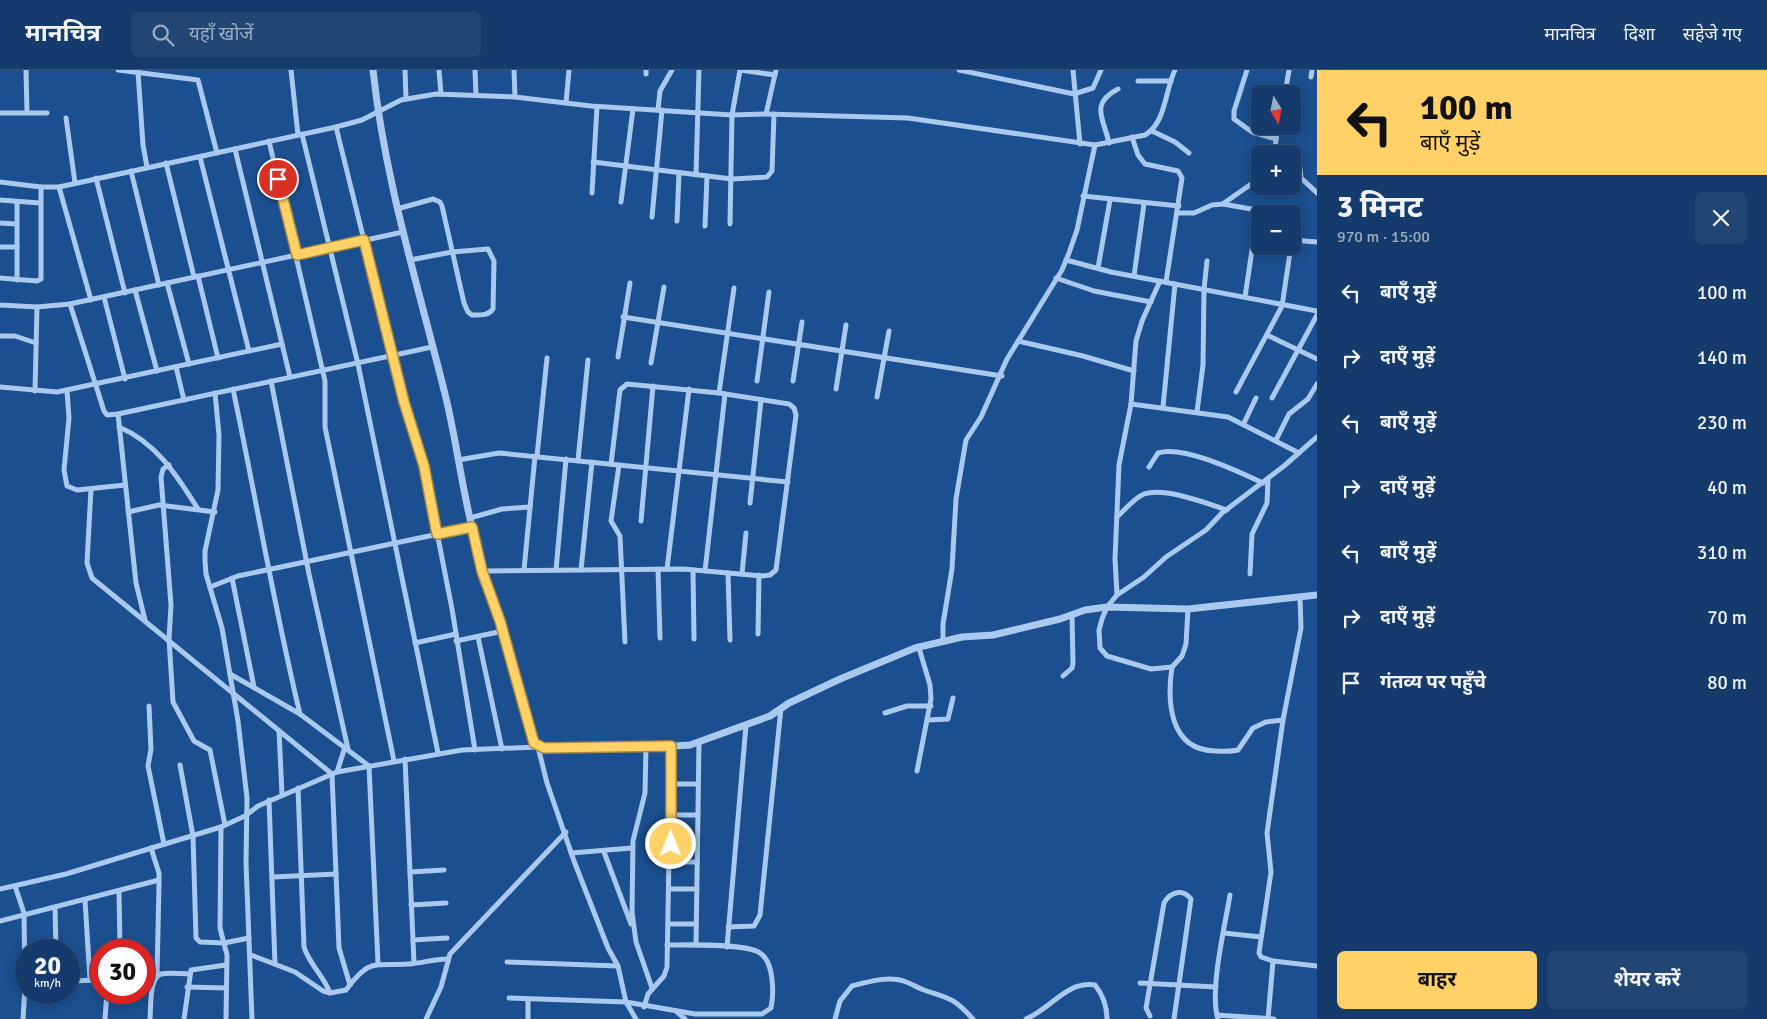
<!DOCTYPE html>
<html lang="hi">
<meta charset="utf-8">
<style>
body{margin:0;font-family:Signika,"Noto Sans Devanagari",sans-serif;background:#214673;color:#f1f3f6;height:100vh;display:flex;flex-direction:column;font-size:19px;white-space:nowrap}
*{box-sizing:border-box;margin:0}
p{font-size:16px;color:#9dadc1}
.icon{flex:none;width:28px;height:28px;fill:none;stroke:currentColor;stroke-width:2;stroke-linecap:round;stroke-linejoin:round}
.map{position:relative;flex:1;overflow:hidden}
.sheet{display:flex;flex-direction:column;background:#143b6b;width:450px}
.sheet>*{flex:none}
.banner{background:#ffd166;color:#111;overflow:hidden}
.needle{width:32px;rotate:170deg}
.tools{position:absolute;left:1251px;top:15px;display:grid;gap:10px}
.tools a{display:grid;place-items:center;width:50px;height:50px;border-radius:8px;background:#143b6b;box-shadow:0 2px 12px #0003,0 0 0 1px #33557e;font-size:25px}
.speed{position:absolute;left:15px;top:869px;display:flex;gap:10px;font-size:25px;font-weight:700;text-align:center}
.speed>*{display:grid;place-content:center;width:65px;height:65px;border-radius:50%;background:#143b6b;box-shadow:0 2px 12px #0003,0 0 0 1px #33557e;line-height:1}
.speed small{font-size:12px;font-weight:400}
.speed .limit{border:8px solid #d22;background:#fff;color:#111}
.pin{position:absolute;display:grid;place-items:center;width:42px;height:42px;color:#fff;margin:-21px;border:2px solid #fff;border-radius:50%;box-shadow:0 1px 5px #0007}
.me{position:absolute;width:55px;margin:-28px;rotate:0deg;stroke-linejoin:round;filter:drop-shadow(0 0 4px #0008)}
.turn{display:flex;align-items:center;gap:18px;height:105px;padding:0 20px;font-size:22px}
.turn .icon{width:65px;height:65px;stroke-width:2.5}
.turn b{display:block;font-size:35px;line-height:42px}
.round{display:grid;place-items:center;flex:none;width:52px;height:52px;border-radius:8px;background:#214673}
.summary{display:flex;align-items:center;justify-content:space-between;height:85px;padding:0 20px}
h1{font-size:30px;font-weight:700;line-height:38px}
.action{display:flex;gap:10px;margin-top:auto;padding:10px 20px}
.action a{flex:1;height:58px;border-radius:8px;background:#ffd166;color:#111;font-size:20px;font-weight:700;line-height:58px;text-align:center}
.action a+a{background:#214673;color:#f1f3f6}
ul{padding:0;list-style:none}
li{display:flex;align-items:center;gap:15px;height:65px;padding:0 20px}
li div{flex:1}
li b{display:block;font-size:19px}
li em{font-style:normal}
header{display:flex;align-items:center;gap:30px;box-sizing:border-box;height:70px;padding:0 25px;background:#143b6b;border-bottom:1px solid #33557e}
header strong{font-size:24px}
nav{display:flex;gap:28px;margin-inline-start:auto;font-size:18px}
.search{width:350px;height:45px;background:#214673;display:flex;align-items:center;gap:12px;box-sizing:border-box;padding:0 18px;border-radius:8px;color:#9dadc1;font-size:19px}
main{display:flex;flex:1;min-height:0}
.map>svg:first-child{display:block}
</style>
<header>
<strong>मानचित्र</strong>
<div class="search"><svg class="icon" aria-label="search" viewBox="0 0 24 24"><circle cx="10" cy="10" r="6"/><path d="M15 15l6 6"/></svg>यहाँ खोजें</div>
<nav><a>मानचित्र</a><a>दिशा</a><a>सहेजे गए</a></nav>
</header>
<main>
<div class="map">
<svg width="1317" height="949" viewBox="0 0 1317 949">
<rect width="100%" height="100%" fill="#1b4f8f"/>
<g fill="none" stroke-linecap="round" stroke-linejoin="round">
<g stroke="#a9c9ee" stroke-width="5">
<polyline points="26,0 27,43"/>
<polyline points="118,0 198,10 217,83"/>
<polyline points="291,0 298,65"/>
<polyline points="405,0 406,29"/>
<polyline points="439,0 441,24"/>
<polyline points="475,0 476,25"/>
<polyline points="514,0 515,27"/>
<polyline points="740,0 775,5"/>
<polyline points="959,0 1074,24 1093,18 1101,0"/>
<polyline points="1073,0 1080,74"/>
<polyline points="1247,0 1234,41 1234,49 1252,62 1276,69"/>
<polyline points="138,2 143,75 147,97"/>
<polyline points="646,4 646,0"/>
<polyline points="1311,7 1312,0"/>
<polyline points="1138,11 1171,11"/>
<polyline points="1269,24 1271,18 1286,19"/>
<polyline points="1285,24 1289,0"/>
<polyline points="566,33 569,0"/>
<polyline points="658,40 660,21 672,0"/>
<polyline points="0,43 47,43"/>
<polyline points="766,44 776,0"/>
<polyline points="66,48 75,113"/>
<polyline points="336,57 404,332 424,396 452,539 475,680"/>
<polyline points="1152,61 1175,72 1189,83"/>
<polyline points="302,64 358,294 438,683"/>
<polyline points="1132,67 1138,85 1145,94 1178,101 1182,108 1166,212"/>
<polyline points="269,71 325,311 325,357 394,691"/>
<path d="M1109,73C1104,49 1089,34 1118,19"/>
<polyline points="1275,78 1291,84"/>
<polyline points="235,79 290,307"/>
<polyline points="1274,84 1278,56"/>
<polyline points="1292,84 1299,91 1301,108 1317,123"/>
<polyline points="200,87 249,281"/>
<polyline points="593,92 732,109 767,107 772,101 774,44"/>
<polyline points="166,93 194,207"/>
<polyline points="131,101 159,215"/>
<polyline points="696,105 699,0"/>
<polyline points="96,108 125,223"/>
<polyline points="0,112 41,117 59,117 336,57 362,50 401,30 436,24 515,27 591,36 732,45 766,44 908,48 1095,75"/>
<polyline points="59,117 91,230"/>
<polyline points="592,123 597,37"/>
<polyline points="1083,126 1179,136"/>
<polyline points="0,130 40,133"/>
<polyline points="17,132 17,210"/>
<polyline points="621,132 633,39"/>
<polyline points="1224,133 1260,108"/>
<path d="M397,139L433,129L440,132L442,136L464,233L468,242L472,245C480,245 488,246 493,239L494,191L488,179L452,182L410,190"/>
<polyline points="1177,143 1194,143 1212,135 1223,134 1273,143"/>
<polyline points="652,147 662,40"/>
<polyline points="677,151 679,103"/>
<polyline points="0,153 16,154"/>
<polyline points="730,154 732,45 740,0"/>
<polyline points="705,156 707,106"/>
<polyline points="1292,170 1317,172"/>
<polyline points="0,177 17,177"/>
<polyline points="1066,190 1111,202 1317,241"/>
<polyline points="1098,198 1110,130"/>
<polyline points="198,206 218,288"/>
<polyline points="1134,206 1144,134"/>
<polyline points="0,208 37,211 41,209 41,117"/>
<polyline points="1056,208 1094,221 1151,232"/>
<polyline points="167,213 189,294"/>
<polyline points="135,220 157,301"/>
<polyline points="104,227 125,309"/>
<polyline points="1245,227 1258,140"/>
<polyline points="70,234 104,341 107,345 118,344 432,277"/>
<polyline points="0,235 37,237 70,234 403,162"/>
<polyline points="623,247 1002,306"/>
<polyline points="1267,265 1317,289"/>
<polyline points="0,266 15,266 36,273"/>
<polyline points="1018,271 1083,286 1134,301"/>
<polyline points="618,287 630,213"/>
<polyline points="651,293 664,217"/>
<polyline points="176,297 184,330"/>
<polyline points="271,311 309,504 348,679"/>
<polyline points="757,311 769,222"/>
<polyline points="793,311 802,252"/>
<polyline points="0,317 57,322 282,274"/>
<path d="M233,319C256,428 274,537 300,644"/>
<polyline points="836,319 846,255"/>
<polyline points="35,321 37,237"/>
<polyline points="67,321 69,348 64,400 67,416 77,420 125,415"/>
<polyline points="1236,322 1282,236 1291,176"/>
<polyline points="215,323 219,365 218,420 205,481 205,491 206,504 222,558 238,651 247,728 246,793 252,949"/>
<polyline points="719,323 734,218"/>
<polyline points="877,327 889,261"/>
<polyline points="1272,328 1317,245"/>
<polyline points="1131,334 1228,347 1299,383"/>
<polyline points="1163,337 1175,214"/>
<polyline points="1197,342 1203,295 1204,219 1207,191"/>
<polyline points="118,344 136,513 145,550"/>
<polyline points="1244,353 1256,328"/>
<path d="M119,357C157,373 177,406 198,439"/>
<polyline points="1276,370 1289,344 1308,329 1317,314"/>
<polyline points="537,386 547,288"/>
<polyline points="458,390 499,383 788,412"/>
<polyline points="578,390 588,290"/>
<polyline points="169,395 163,399 161,407 171,535 169,569 173,632 194,671 210,680 225,755"/>
<polyline points="619,395 611,451 620,466 625,572"/>
<path d="M1149,397L1158,383C1184,375 1239,402 1263,413"/>
<polyline points="91,419 87,493 92,508 332,704 339,878 350,915"/>
<polyline points="750,433 761,330"/>
<polyline points="128,442 159,435 215,442"/>
<path d="M1117,447C1125,440 1134,428 1144,424C1165,417 1206,433 1227,440"/>
<polyline points="470,448 502,439 530,437"/>
<polyline points="641,451 653,316"/>
<polyline points="658,499 660,568"/>
<polyline points="667,499 689,319"/>
<polyline points="524,500 535,386"/>
<polyline points="556,500 566,389"/>
<polyline points="581,500 592,392"/>
<polyline points="693,500 694,569"/>
<polyline points="483,501 683,499 762,506 770,505 776,500 796,345 794,338 789,334 719,323 627,314 620,320 611,394"/>
<polyline points="705,501 725,324"/>
<polyline points="728,503 730,570"/>
<polyline points="742,504 746,463"/>
<polyline points="1250,504 1252,464 1267,433 1268,409"/>
<polyline points="232,508 254,617"/>
<polyline points="210,517 238,506 472,457"/>
<polyline points="1117,525 1115,489 1119,395 1131,334 1136,271 1142,251 1160,211"/>
<polyline points="1300,527 1301,558 1283,650 1267,763 1271,802 1259,883 1261,887 1273,891 1317,896"/>
<polyline points="1188,539 1186,574 1182,586 1172,597 1151,599 1107,586 1100,578 1099,560 1102,549 1107,537 1117,525 1144,507 1166,487 1206,460 1222,443 1284,396 1317,367"/>
<polyline points="758,564 759,505"/>
<polyline points="478,567 502,679"/>
<polyline points="456,571 503,561"/>
<path d="M943,572V554L952,499L956,429L966,370L981,347L1007,289L1062,200L1069,183L1077,160L1095,75L1145,65C1166,53 1165,20 1175,0"/>
<polyline points="415,573 456,564"/>
<path d="M1172,597C1167,631 1169,680 1215,681C1223,681 1230,682 1238,680L1253,658L1266,652L1283,650"/>
<polyline points="230,604 300,644 369,696 378,893"/>
<polyline points="1063,606 1072,598 1073,593 1072,545"/>
<polyline points="149,636 151,679 148,696 164,774"/>
<polyline points="885,643 907,636 931,636"/>
<polyline points="928,650 948,649 953,628"/>
<polyline points="279,661 282,724"/>
<polyline points="646,677 645,723 633,771 632,842 636,872 652,918"/>
<polyline points="405,689 414,893"/>
<polyline points="180,695 193,766 196,868 200,872 224,873 249,868"/>
<polyline points="917,701 931,629 930,615 919,578"/>
<polyline points="337,702 345,677"/>
<polyline points="671,714 698,714"/>
<path d="M298,718L304,877C309,894 324,906 330,923"/>
<polyline points="269,730 275,894"/>
<polyline points="671,745 698,745"/>
<polyline points="221,757 220,858 227,885 226,949"/>
<polyline points="151,778 159,803 159,815 157,906"/>
<polyline points="604,782 631,854"/>
<polyline points="571,783 632,778"/>
<polyline points="670,792 697,792"/>
<polyline points="410,802 444,800"/>
<polyline points="273,807 336,804"/>
<polyline points="15,816 24,843 25,917 23,949"/>
<polyline points="0,819 66,804 221,757 245,746 258,736 337,702 462,680 538,677 547,713 574,791 608,878 618,896 626,932 636,949"/>
<polyline points="669,819 697,819"/>
<polyline points="119,821 120,880"/>
<polyline points="85,830 90,910"/>
<polyline points="411,835 446,833"/>
<polyline points="55,838 56,880"/>
<polyline points="0,851 159,810"/>
<polyline points="668,854 696,854"/>
<polyline points="728,857 754,856 760,845 781,638"/>
<polyline points="1224,863 1261,867"/>
<polyline points="413,870 447,868"/>
<polyline points="696,875 699,672"/>
<polyline points="727,877 746,655"/>
<path d="M251,885L295,902L323,921L330,923L346,920C370,888 373,896 409,894C422,893 434,889 447,889"/>
<polyline points="507,892 618,896"/>
<polyline points="69,911 101,910"/>
<polyline points="144,911 153,912"/>
<polyline points="1140,913 1216,917"/>
<polyline points="187,917 226,918"/>
<path d="M509,928L626,932L695,944H762L771,938C774,923 774,892 760,883C746,873 687,875 667,875"/>
<polyline points="644,937 648,924 664,906 667,897 671,676"/>
<polyline points="677,942 685,949"/>
<polyline points="1217,945 1274,949"/>
<path d="M1150,946L1146,938L1164,833C1170,822 1183,818 1191,829L1174,949"/>
<polyline points="105,949 107,922"/>
<path d="M150,949C151,939 149,907 161,904C169,902 180,904 189,904"/>
<polyline points="184,949 191,900 226,895"/>
<polyline points="426,949 441,917 450,884 566,762"/>
<polyline points="528,949 528,929"/>
<path d="M835,949L840,931L852,916C867,912 890,905 906,912C912,914 918,918 924,920C950,929 953,927 973,949"/>
<path d="M1026,949C1052,938 1066,911 1095,915C1103,925 1107,937 1107,949"/>
<path d="M1218,949C1209,921 1225,856 1230,825"/>
<polyline points="1268,949 1273,891"/>
</g>
<path stroke="#a9c9ee" stroke-width="7" d="M373,0C385,112 418,215 445,324C456,368 461,413 472,457C482,501 498,544 511,587C517,608 524,663 538,677L641,678L690,675L770,646L789,633L840,609L915,578L962,567L993,565L1060,549L1085,540L1107,537L1188,539L1317,525"/>
</g>
<g fill="none" stroke-linecap="round" stroke-linejoin="round">
<g stroke="#a68842" stroke-width="12">
<polyline id="route" points="278,109 297,185 364,170 404,332 424,396 437,464 472,457 482,501 500,551 534,673 544,678 671,676 671,774"/>
</g>
<use href="#route" stroke="#ffd166" stroke-width="9"/>
</g>
</svg>
<div class="tools">
<a><svg class="needle" viewBox="-14 -14 28 28"><path d="M0-13l5 13h-10z" fill="#e53935"/><path d="M0 13l5-13h-10z" fill="#9dadc1"/></svg></a>
<a>+</a>
<a>−</a>
</div>
<div class="speed"><div>20<small>km/h</small></div><div class="limit">30</div></div>
<div class="pin" style="left:278px;top:109px;background:#d93025"><svg class="icon" aria-label="arrive" viewBox="0 0 24 24"><path d="M6 21V4h12l-3 4 3 4H6"/></svg></div>
<svg class="me" style="left:671px;top:774px" viewBox="-20 -20 40 40"><circle r="17" fill="#ffd166" stroke="#fff" stroke-width="3"/><path d="M0-11L8 9 0 5-8 9z" fill="#fff"/></svg>
</div>
<section class="sheet">
<div class="banner">
<div class="turn"><svg class="icon" aria-label="left" viewBox="0 0 24 24"><path d="M17 20v-9H6M10 6l-5 5 5 5"/></svg><div><b>100 m</b>बाएँ मुड़ें</div></div>
</div>
<div class="summary"><div><h1>3 मिनट</h1><p>970 m · 15:00</p></div><a class="round"><svg class="icon" aria-label="close" viewBox="0 0 24 24"><path d="M6 6l12 12M18 6L6 18"/></svg></a></div>
<ul>
<li><svg class="icon" aria-label="left" viewBox="0 0 24 24"><path d="M17 20v-9H6M10 6l-5 5 5 5"/></svg><div><b>बाएँ मुड़ें</b></div><em>100 m</em></li>
<li><svg class="icon" aria-label="right" viewBox="0 0 24 24"><path d="M7 20v-9h11M14 6l5 5-5 5"/></svg><div><b>दाएँ मुड़ें</b></div><em>140 m</em></li>
<li><svg class="icon" aria-label="left" viewBox="0 0 24 24"><path d="M17 20v-9H6M10 6l-5 5 5 5"/></svg><div><b>बाएँ मुड़ें</b></div><em>230 m</em></li>
<li><svg class="icon" aria-label="right" viewBox="0 0 24 24"><path d="M7 20v-9h11M14 6l5 5-5 5"/></svg><div><b>दाएँ मुड़ें</b></div><em>40 m</em></li>
<li><svg class="icon" aria-label="left" viewBox="0 0 24 24"><path d="M17 20v-9H6M10 6l-5 5 5 5"/></svg><div><b>बाएँ मुड़ें</b></div><em>310 m</em></li>
<li><svg class="icon" aria-label="right" viewBox="0 0 24 24"><path d="M7 20v-9h11M14 6l5 5-5 5"/></svg><div><b>दाएँ मुड़ें</b></div><em>70 m</em></li>
<li><svg class="icon" aria-label="arrive" viewBox="0 0 24 24"><path d="M6 21V4h12l-3 4 3 4H6"/></svg><div><b>गंतव्य पर पहुँचे</b></div><em>80 m</em></li>
</ul>
<div class="action"><a>बाहर</a><a>शेयर करें</a></div>
</section>
</main>
